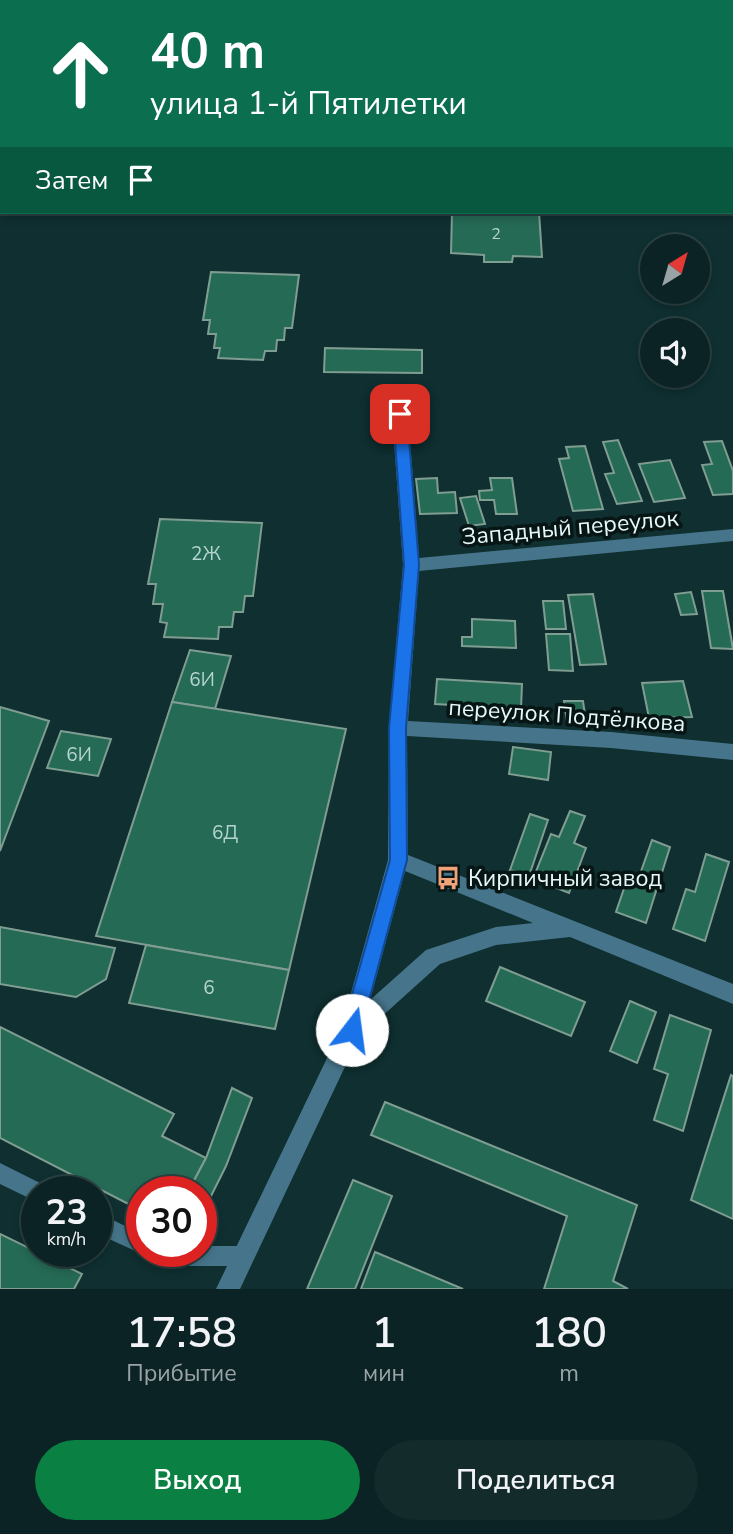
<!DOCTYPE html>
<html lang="ru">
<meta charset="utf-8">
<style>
body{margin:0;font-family:"Nunito Sans",sans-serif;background:#142b2c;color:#f1f3f6;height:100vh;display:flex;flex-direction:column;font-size:26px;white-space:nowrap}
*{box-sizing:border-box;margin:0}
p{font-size:23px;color:#9aa4a6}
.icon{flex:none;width:38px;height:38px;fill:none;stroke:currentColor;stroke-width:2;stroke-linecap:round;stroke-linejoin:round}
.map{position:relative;height:1289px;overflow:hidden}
.drawer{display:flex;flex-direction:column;background:#0b2324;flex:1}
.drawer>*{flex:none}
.hud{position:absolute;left:0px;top:0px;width:733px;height:214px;box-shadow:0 4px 10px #0003,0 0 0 2px #2b4041;background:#0b6e4f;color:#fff;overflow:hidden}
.needle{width:46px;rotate:37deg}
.tools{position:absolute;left:640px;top:234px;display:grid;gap:14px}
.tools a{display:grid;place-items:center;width:70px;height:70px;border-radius:50%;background:#0b2324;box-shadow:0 4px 10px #0003,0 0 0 2px #2b4041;font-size:35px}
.speed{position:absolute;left:21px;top:1176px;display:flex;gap:14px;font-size:35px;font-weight:700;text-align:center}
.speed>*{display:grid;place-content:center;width:91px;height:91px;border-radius:50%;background:#0b2324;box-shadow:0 4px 10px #0003,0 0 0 2px #2b4041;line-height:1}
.speed small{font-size:18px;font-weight:400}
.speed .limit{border:10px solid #d22;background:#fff;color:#111}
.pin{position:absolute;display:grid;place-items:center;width:60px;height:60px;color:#fff;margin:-30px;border-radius:14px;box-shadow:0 4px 10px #0006}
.me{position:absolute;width:77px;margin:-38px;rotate:15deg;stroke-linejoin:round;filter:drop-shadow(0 0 5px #0008)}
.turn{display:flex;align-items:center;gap:24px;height:147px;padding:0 35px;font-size:32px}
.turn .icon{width:91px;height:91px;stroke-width:2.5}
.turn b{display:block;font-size:49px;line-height:60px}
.then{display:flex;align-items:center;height:66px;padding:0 35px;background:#0003;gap:14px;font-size:26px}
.eta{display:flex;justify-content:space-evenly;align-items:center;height:119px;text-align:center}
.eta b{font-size:42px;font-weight:600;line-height:49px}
.button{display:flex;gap:14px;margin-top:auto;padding:14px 35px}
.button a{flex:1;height:80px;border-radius:42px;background:#0b8043;color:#fff;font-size:28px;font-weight:600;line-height:80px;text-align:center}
.button a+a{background:#142b2c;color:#f1f3f6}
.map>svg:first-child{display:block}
</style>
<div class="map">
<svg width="733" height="1289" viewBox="0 0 733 1289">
<rect width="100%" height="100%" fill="#0f2f30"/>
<g fill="#256a55" stroke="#809d91" stroke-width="2">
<polygon points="452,212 539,212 542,257 513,256 512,262 484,262 484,255 451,253"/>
<polygon points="211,272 299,275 292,328 285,328 284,340 277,340 276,351 265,351 263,360 218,358 220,348 214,348 216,334 208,334 210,320 203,320"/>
<polygon points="325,348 422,350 422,373 324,372"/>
<polygon points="618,440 642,501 617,504 605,474 614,473 603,442"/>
<polygon points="722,441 733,471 733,494 713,495 702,465 712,464 704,442"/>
<polygon points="585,446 603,509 573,511 559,459 569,458 566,447"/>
<polygon points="670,460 685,498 654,502 639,464"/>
<polygon points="437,478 438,493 455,492 457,513 420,514 416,479"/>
<polygon points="490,478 512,478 517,514 496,514 494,500 480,500 479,491 492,490"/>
<polygon points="476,496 485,524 469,526 460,498"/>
<polygon points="160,519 262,523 253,596 245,596 243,612 234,612 232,627 219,627 218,639 164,637 167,623 160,622 163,604 153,604 156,584 148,584"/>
<polygon points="702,591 723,591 733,649 711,648"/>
<polygon points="691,592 697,614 681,615 675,594"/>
<polygon points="593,594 606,664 580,665 568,595"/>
<polygon points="543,601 563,601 566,629 546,629"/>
<polygon points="472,619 515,621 516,648 462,646 462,637 472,637"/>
<polygon points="546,634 570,634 573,671 549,670"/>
<polygon points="190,650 231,656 215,709 172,702"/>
<polygon points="437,679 522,684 521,709 435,704"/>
<polygon points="683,681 692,717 649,718 642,683"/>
<polygon points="564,701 583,701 586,722 567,722"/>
<polygon points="172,702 346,729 289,970 96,936"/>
<polygon points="0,707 49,721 0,851"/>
<polygon points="61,731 111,739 98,776 47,768"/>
<polygon points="513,747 551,752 548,780 509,774"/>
<polygon points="570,811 585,816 574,843 586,848 569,893 533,879 551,834 559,837"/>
<polygon points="530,814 548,820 529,876 510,870"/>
<polygon points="652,840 670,847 646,923 616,912 629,874 639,877"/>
<polygon points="706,854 729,862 705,941 673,929 686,889 695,892"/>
<polygon points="0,927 115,948 106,979 76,997 0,984"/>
<polygon points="146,945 289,970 275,1029 129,1003"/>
<polygon points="500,967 585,1002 571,1036 486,1001"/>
<polygon points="630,1001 656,1012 637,1063 610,1051"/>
<polygon points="670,1015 711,1030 683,1131 654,1120 668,1074 654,1069"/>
<polygon points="0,1027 174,1114 162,1136 206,1158 188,1192 142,1192 142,1211 0,1138"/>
<polygon points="731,1075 733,1076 733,1219 691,1200"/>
<polygon points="232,1088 252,1098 226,1166 201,1216 201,1192 188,1192 206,1158"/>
<polygon points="385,1102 637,1205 613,1281 628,1289 544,1289 567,1216 371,1135"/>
<polygon points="353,1180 392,1196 355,1289 307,1289"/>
<polygon points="0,1234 82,1274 74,1289 0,1289"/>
<polygon points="375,1252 463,1289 361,1289"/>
</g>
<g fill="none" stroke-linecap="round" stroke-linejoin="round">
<polyline stroke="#536e6f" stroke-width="3.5" stroke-dasharray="1 3.5" stroke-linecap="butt" points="118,0 123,2"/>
<g fill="#46758b" fill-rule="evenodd">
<polygon points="0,1163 44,1185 47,1192 37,1192 37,1202 0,1184"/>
<polygon points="96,1212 142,1234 142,1251 201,1251 201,1246 243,1246 250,1249 253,1256 250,1263 243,1266 162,1266 146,1258 144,1255 96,1233"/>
</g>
<g fill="#46758b" fill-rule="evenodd">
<polygon points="733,60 733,68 732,68 732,61"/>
<path d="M400,409L408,414L419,558L733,529V541L419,571L408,721L611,732L733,744V760L611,748L407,736L408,855L733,984V1004L570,937L496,945L440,964L359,1037L240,1289H216L341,1029L388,860L389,728L403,565L392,414ZM405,871L533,923L496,927L426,950L370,1000Z"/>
</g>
</g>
<polygon fill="#1a73e8" stroke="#114b97" stroke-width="2" points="400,409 407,414 419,565 406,728 407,860 361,1030 359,1036 352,1039 345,1036 342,1030 390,860 389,728 404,565 393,414"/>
<defs>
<g id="bus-bare" transform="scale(1.89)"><path d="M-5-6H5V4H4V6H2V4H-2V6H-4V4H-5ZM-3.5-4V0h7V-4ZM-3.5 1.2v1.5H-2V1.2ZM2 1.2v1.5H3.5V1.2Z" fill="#f0a279" stroke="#081515" stroke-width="2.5" paint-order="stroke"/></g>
</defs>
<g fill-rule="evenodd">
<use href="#bus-bare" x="448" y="878"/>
</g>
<g text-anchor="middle" stroke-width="7" stroke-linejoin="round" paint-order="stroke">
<g font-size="16" fill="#b6d4d0">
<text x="496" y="239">2</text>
</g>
<g font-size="19" fill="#b6d4d0">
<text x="206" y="560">2Ж</text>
<text x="202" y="686">6И</text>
<text x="79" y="761">6И</text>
<text x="225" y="839">6Д</text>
<text x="209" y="994">6</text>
</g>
<g font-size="23" fill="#e6f8f9" stroke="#081515">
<text transform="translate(570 527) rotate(-5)" y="8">Западный переулок</text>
<text transform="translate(567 715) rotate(4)" y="8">переулок Подтёлкова</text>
</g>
<g font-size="23" fill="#e6f8f9" stroke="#081515" text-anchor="start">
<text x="468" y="886">Кирпичный завод</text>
</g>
</g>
</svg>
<div class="tools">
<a><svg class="needle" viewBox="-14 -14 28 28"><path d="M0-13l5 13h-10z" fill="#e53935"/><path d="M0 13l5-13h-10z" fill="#9aa4a6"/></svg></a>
<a><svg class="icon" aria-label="sound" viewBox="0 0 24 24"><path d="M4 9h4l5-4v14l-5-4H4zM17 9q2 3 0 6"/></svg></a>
</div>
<div class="speed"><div>23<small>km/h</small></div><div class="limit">30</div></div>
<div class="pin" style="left:400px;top:414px;background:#d93025"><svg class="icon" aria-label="arrive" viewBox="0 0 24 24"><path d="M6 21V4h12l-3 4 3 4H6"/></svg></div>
<svg class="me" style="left:352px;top:1030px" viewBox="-20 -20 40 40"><circle r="19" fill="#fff"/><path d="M0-13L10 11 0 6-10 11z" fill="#1a73e8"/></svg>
<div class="hud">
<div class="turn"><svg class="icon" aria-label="ahead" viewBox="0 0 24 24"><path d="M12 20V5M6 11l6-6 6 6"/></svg><div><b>40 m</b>улица 1-й Пятилетки</div></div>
<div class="then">Затем<svg class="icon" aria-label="arrive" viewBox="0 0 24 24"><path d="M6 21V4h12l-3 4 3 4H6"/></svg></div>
</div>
</div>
<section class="drawer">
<div class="eta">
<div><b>17:58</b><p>Прибытие</p></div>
<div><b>1</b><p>мин</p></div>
<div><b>180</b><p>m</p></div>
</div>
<div class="button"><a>Выход</a><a>Поделиться</a></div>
</section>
